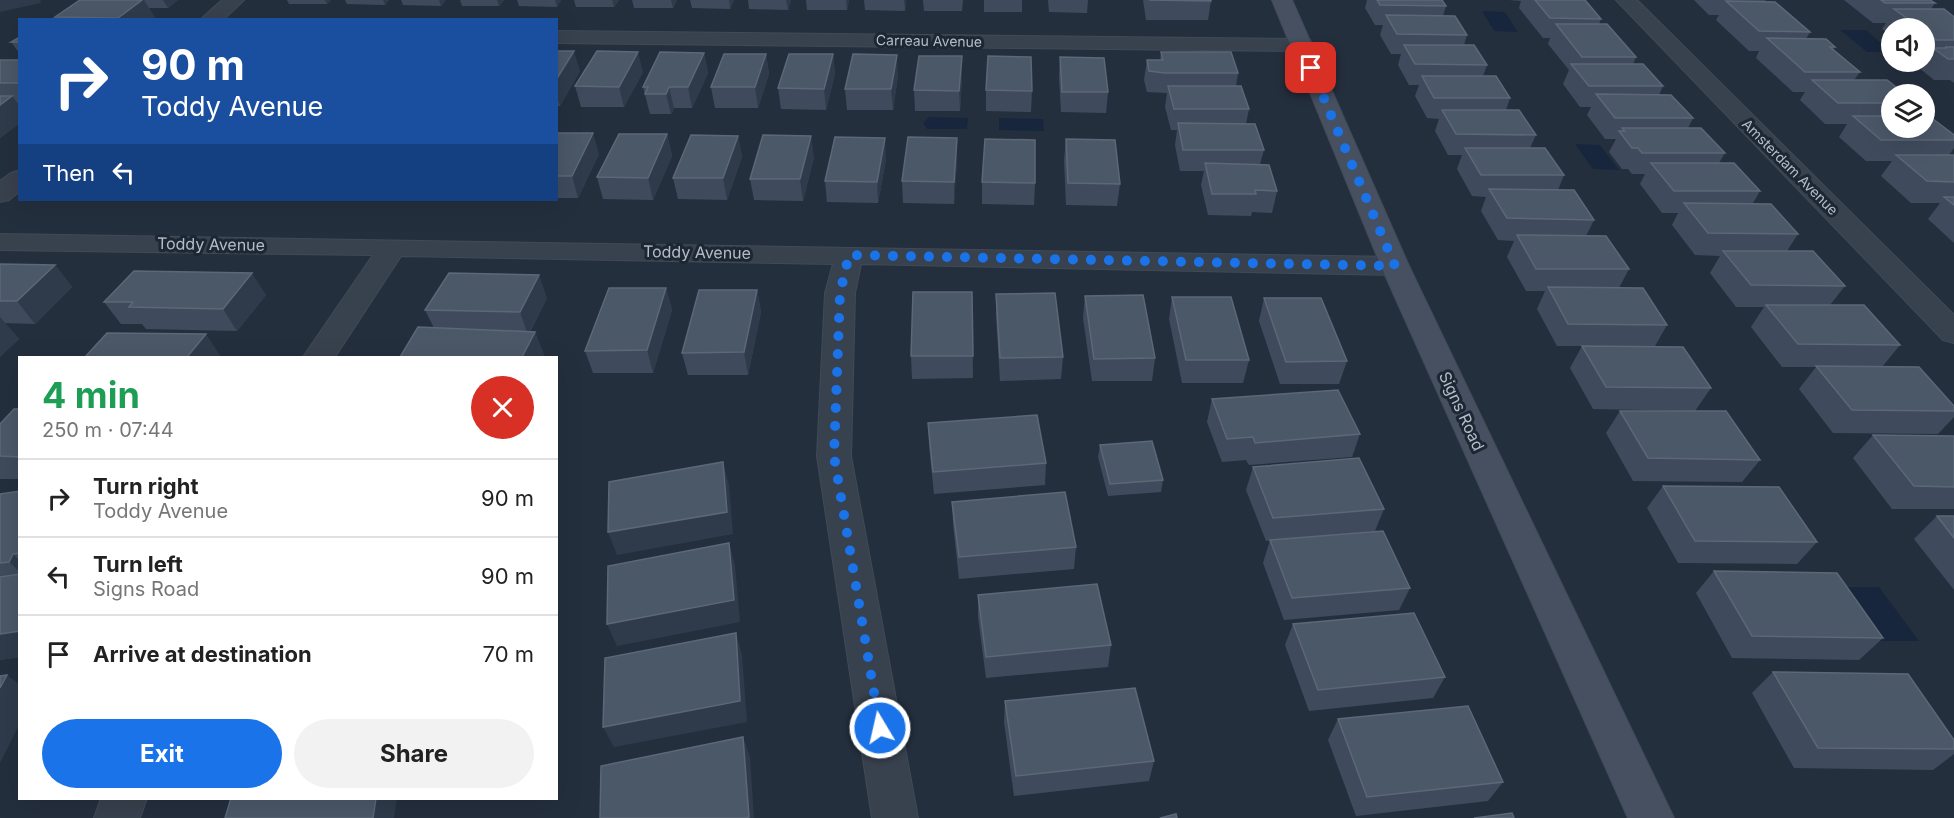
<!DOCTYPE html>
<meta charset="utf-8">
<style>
body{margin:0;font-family:Inter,sans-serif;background:#f2f2f2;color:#222;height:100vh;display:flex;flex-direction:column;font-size:22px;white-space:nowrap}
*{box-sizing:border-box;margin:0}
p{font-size:20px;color:#767676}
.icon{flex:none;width:33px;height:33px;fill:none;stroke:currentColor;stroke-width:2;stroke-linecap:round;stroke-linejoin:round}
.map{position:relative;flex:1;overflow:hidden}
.panel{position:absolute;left:18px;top:356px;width:540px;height:444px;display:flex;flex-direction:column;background:#fff;border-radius:0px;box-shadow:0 6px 24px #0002}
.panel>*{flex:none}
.banner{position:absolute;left:18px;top:18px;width:540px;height:183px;border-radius:0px;box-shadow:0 6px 24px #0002;background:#1a4fa0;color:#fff;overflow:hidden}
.buttons{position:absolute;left:1881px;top:18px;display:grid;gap:12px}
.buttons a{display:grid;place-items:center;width:54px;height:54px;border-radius:50%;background:#fff;box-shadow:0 6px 24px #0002;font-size:30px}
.pin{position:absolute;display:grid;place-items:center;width:51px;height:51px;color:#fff;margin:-26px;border-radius:12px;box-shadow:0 3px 9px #0006}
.me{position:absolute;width:66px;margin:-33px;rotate:351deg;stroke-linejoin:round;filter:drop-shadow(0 0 4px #0008)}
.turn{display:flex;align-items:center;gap:21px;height:126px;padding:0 24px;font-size:27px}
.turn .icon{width:78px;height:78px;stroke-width:2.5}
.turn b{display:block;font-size:42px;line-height:51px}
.then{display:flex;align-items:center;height:57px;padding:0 24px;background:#0003;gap:12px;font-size:22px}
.round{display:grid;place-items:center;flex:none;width:63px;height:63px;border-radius:32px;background:#f2f2f2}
.overview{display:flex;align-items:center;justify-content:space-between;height:102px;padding:0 24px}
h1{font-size:36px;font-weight:700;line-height:45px;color:#1e9e55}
.primary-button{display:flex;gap:12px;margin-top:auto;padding:12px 24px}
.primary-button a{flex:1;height:69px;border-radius:36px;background:#1a73e8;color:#fff;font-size:24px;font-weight:700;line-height:69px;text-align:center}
.primary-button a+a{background:#f2f2f2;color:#222}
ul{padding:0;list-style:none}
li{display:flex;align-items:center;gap:18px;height:78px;padding:0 24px;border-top:2px solid #e0e0e0}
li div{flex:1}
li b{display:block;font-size:22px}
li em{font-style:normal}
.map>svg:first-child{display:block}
</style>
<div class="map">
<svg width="1954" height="818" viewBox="0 0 1954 818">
<rect width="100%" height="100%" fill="#242f3e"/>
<g fill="#17263c">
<polygon points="1482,11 1505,12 1518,32 1494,31"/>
<polygon points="1840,30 1866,30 1891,52 1867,52"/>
<polygon points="929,117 968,118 967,129 927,129 923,123"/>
<polygon points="999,118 1043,119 1044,131 999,130"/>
<polygon points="1575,144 1600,145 1619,170 1593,169"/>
<polygon points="1837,587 1879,587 1919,641 1875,641"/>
</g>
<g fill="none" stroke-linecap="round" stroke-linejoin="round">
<g stroke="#414a57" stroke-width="2">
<g id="street">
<polygon points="222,0 244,0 223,20 200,20"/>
<polygon points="1616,0 1637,0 1954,315 1954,343 1943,340"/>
<polygon points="556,31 1302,39 1310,40 1313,45 1310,50 1302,51 556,43"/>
<polygon points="20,170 20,191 9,200 0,202 0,181 11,173"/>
<polygon points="0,234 1395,257 1405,260 1409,266 1405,272 1395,275 861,264 855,293 851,456 918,818 872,818 817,456 825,293 833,264 401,256 335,357 303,357 373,255 0,250"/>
<polygon points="101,798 147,798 140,818 94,818"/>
</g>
</g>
<g stroke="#414a57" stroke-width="2">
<polygon id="secondary" points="1272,0 1292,0 1409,266 1674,818 1628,818 1381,266"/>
</g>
<use href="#street" fill="#38414e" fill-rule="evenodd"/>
<use href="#secondary" fill="#465061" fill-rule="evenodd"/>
</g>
<g fill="#3f4b5c">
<polygon points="80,0 178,0 168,8 149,8 155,18 153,20 57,20 55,17"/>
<polygon points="287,0 331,0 327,4 289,4"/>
<polygon points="345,0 389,0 385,5 347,4"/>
<polygon points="401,0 446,0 441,6 403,5"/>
<polygon points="460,0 504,0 499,6 462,6"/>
<polygon points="517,0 561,0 557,7 519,6"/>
<polygon points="574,0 619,0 614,7 576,7"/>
<polygon points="632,0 677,0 673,8 634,8"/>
<polygon points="690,0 734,0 730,9 692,8"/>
<polygon points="748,0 791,0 788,10 749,9"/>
<polygon points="806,0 849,0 847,10 807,10"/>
<polygon points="864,0 906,0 905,11 865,10"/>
<polygon points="923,0 963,0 962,11 924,11"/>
<rect x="984" y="0" width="38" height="12"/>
<polygon points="1048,0 1088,0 1087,13 1049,12"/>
<polygon points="1143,0 1211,0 1211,1 1208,20 1146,20"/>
<polygon points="1367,0 1442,0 1446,6 1443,16 1467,35 1464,45 1487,65 1483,76 1510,98 1506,110 1536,135 1530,148 1564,175 1558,190 1594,220 1586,236 1629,269 1619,288 1667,325 1655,346 1711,388 1695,411 1593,409 1570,368 1582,346 1557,346 1537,309 1545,291 1526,291 1507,257 1514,241 1498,240 1481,211 1486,197 1472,196 1457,169 1462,155 1448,155 1435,131 1439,119 1427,118 1415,96 1419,85 1409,85 1398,65 1401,54 1391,54 1380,35 1383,25 1375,25 1365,8"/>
<polygon points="1509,0 1585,0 1601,19 1599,24 1636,57 1633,64 1663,86 1659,95 1693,118 1688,128 1725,153 1719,163 1760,191 1753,203 1798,234 1787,251 1845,286 1830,305 1900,345 1882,367 1954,406 1954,417 1938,434 1833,433 1799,389 1816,367 1782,367 1751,327 1764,307 1736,307 1710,273 1720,256 1695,255 1672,225 1678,213 1662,213 1640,184 1645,174 1632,174 1628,169 1622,169 1609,152 1616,139 1605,139 1587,115 1591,107 1580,107 1563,84 1569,70 1548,44 1550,38 1543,38 1519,8 1521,1"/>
<polygon points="1694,0 1766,0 1765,1 1810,32 1806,39 1835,47 1833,50 1860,72 1854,80 1892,94 1892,128 1954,135 1954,148 1949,155 1954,155 1954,243 1928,219 1940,203 1911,203 1881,176 1892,161 1866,161 1839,137 1847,124 1825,124 1800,100 1805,92 1793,92 1756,58 1759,51 1749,51 1716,20 1719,15 1709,15"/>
<polygon points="1844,0 1930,0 1935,3 1931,9 1954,17 1954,83 1950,80 1934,80 1919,68 1925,60 1924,28 1892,28 1892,36 1882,29 1886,23 1873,23"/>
<polygon points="20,37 20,54 11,42"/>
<polygon points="556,51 580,71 560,106 556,106"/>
<polygon points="1161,52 1238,73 1236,86 1249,109 1246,124 1264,150 1260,164 1277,191 1272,213 1252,212 1251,216 1208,215 1201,185 1204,171 1180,171 1175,145 1177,130 1171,130 1165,107 1167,93 1147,92 1144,80 1147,60 1160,60"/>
<polygon points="704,53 708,73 692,108 674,108 671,114 650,114 643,87"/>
<polygon points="766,54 769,74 758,108 715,108 711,87"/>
<polygon points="833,54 835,74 826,110 781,109 778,88"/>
<polygon points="1060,57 1108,92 1106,113 1061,112 1059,77"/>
<polygon points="0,60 20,60 20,103 17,103 20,106 20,123 0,138"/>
<polygon points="643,72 624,107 581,107 575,86"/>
<polygon points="898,75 893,110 847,110 845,89"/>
<polygon points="962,76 960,111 915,111 914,90"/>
<polygon points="986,90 1032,91 1031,112 986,111"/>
<polygon points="556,133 599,154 578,198 556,198"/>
<polygon points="667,134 672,156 653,200 603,199 597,177"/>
<polygon points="738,136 742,157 727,200 678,199 673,178"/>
<polygon points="957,138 957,159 954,204 903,203 902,181"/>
<polygon points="1066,139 1120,184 1117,206 1066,205 1064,160"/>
<polygon points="814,157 803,201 754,200 750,179"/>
<polygon points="886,159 878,203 827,202 825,181"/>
<polygon points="982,182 1035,183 1034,205 982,204"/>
<polygon points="0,264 55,265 72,287 35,324 5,323 19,339 0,357"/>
<polygon points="666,288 672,310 653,373 593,373 585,351"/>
<polygon points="757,290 761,312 748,375 688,375 682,353"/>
<polygon points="972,292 973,378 912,379 911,356"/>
<polygon points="996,294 1063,357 1061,379 1000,381 996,316"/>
<polygon points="266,295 237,331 146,329 142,324 121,324 104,302"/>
<polygon points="1085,296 1155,358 1152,381 1092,381 1083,318"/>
<polygon points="1172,297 1249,360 1243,383 1182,383 1169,319"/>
<polygon points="547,298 530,332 535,332 544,355 543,357 400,357 434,328 425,310"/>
<polygon points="1264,298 1347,361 1339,384 1280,384 1259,321"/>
<polygon points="1212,399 1360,434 1352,457 1249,465 1246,460 1222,462 1207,422"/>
<polygon points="20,409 20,479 0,479 0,424"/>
<polygon points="1620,411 1760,460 1742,482 1633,481 1606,433"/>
<polygon points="928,423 1046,463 1045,485 934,494 929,446"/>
<polygon points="1873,435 1954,436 1954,509 1892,509 1853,458"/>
<polygon points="1100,445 1163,480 1161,492 1108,496 1098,457"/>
<polygon points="1253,467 1384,509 1375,531 1266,541 1246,490"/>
<polygon points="1663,486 1817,542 1797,564 1678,563 1647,508"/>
<polygon points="20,491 20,657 0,660 0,494"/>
<polygon points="952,502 1076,547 1074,569 959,579 953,524"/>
<polygon points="1937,516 1954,516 1954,590 1914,539"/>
<polygon points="1270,540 1410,588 1399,610 1284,620 1263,563"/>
<polygon points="1714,571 1883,638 1859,660 1732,658 1696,593"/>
<polygon points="978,595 1111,645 1108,667 986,678 978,617"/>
<polygon points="1293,624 1445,677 1433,698 1309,711 1285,645"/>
<polygon points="1773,672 1954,740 1954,754 1933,770 1794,768 1752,693"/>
<polygon points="1005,701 1154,761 1149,781 1014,796 1004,722"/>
<polygon points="1338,719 1503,782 1488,801 1356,816 1328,740"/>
</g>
<g fill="#2f3b4b">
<polygon points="0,0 40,0 41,3 0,12"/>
<polygon points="142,0 144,0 155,18 153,20 120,20 118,18"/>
<polygon points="163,0 178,0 168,8"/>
<polygon points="325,0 331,0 327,4"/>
<polygon points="383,0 389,0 385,5"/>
<polygon points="439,0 446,0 441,6"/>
<polygon points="497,0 504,0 499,6"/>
<polygon points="555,0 561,0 557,7"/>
<polygon points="612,0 619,0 614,7"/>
<polygon points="671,0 677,0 673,8"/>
<polygon points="729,0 734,0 730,9"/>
<polygon points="786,0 791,0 788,10"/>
<polygon points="846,0 849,0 847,10"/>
<polygon points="904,0 906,0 905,11"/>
<polygon points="574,51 580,71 560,106 556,95 556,80"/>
<polygon points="638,52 643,72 624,107 619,87"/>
<polygon points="704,53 708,73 692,108 688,87"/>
<polygon points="766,54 769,74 758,108 755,87"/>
<polygon points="833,54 835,74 826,110 824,89"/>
<polygon points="897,55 898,75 893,110 891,89"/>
<polygon points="962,56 962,76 960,111 959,91"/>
<polygon points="669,87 674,108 671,114 666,94"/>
<polygon points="12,96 20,106 20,123 0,138 0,105"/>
<polygon points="593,133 599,154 578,198 572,176"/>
<polygon points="667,134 672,156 653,200 648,178"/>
<polygon points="738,136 742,157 727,200 723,178"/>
<polygon points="811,136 814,157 803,201 800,179"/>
<polygon points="885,138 886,159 878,203 877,182"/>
<polygon points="957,138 957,159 954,204 954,182"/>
<polygon points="55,265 72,287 35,324 17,301"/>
<polygon points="252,273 266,295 237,331 223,309"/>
<polygon points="539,275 547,298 528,335 520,312"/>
<polygon points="666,288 672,310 653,373 647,350"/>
<polygon points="757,290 761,312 748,375 744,352"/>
<polygon points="0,317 19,339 0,357"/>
<polygon points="535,332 544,355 543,357 522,357"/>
<polygon points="206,334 221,357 187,357"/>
<polygon points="723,462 729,485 733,534 617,555 608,532"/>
<polygon points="729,543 735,565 740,622 617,646 607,624"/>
<polygon points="13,554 20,561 20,572 9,562"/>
<polygon points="20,631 20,657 0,660 0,634"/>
<polygon points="736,633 742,655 747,722 614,747 603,727"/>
<polygon points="7,675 20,685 20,723 0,763 0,688"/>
<polygon points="743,737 750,757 754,818 744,818"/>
<polygon points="376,798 397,798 394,818 373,818"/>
</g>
<g fill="#4b5868" stroke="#5c6777" stroke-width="1.5">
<polygon points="80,0 142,0 118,18 55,17"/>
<polygon points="1149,0 1211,0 1211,1"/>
<polygon points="1377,0 1442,0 1446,6 1380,5"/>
<polygon points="1535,0 1585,0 1601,19 1550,18"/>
<polygon points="1881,0 1930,0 1935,3 1885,3"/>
<polygon points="1726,1 1775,2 1810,32 1759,31"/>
<polygon points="1894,9 1944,9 1954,17 1954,40 1937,40 1924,31 1924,28 1921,28"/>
<polygon points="1386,15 1455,16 1467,35 1397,34"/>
<polygon points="1556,24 1607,24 1636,57 1582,57"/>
<polygon points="20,37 20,42 11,42"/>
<polygon points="1767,38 1826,39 1835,47 1830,47 1860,72 1805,72"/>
<polygon points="1404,45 1474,45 1487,65 1415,64"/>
<polygon points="1945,47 1954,47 1954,59 1948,59 1933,48 1947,48"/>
<polygon points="556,51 574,51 556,80"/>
<polygon points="597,51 638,52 619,87 575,86"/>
<polygon points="660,52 704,53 688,87 669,87 666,94 645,94 648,87 643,87"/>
<polygon points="1161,52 1231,52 1238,73 1165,73 1149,71 1147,60 1163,60"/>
<polygon points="724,54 766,54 755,87 711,87"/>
<polygon points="789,54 833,54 824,89 778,88"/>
<polygon points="853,54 897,55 891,89 845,89"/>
<polygon points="919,56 962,56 959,91 914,90"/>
<polygon points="988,56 1031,57 1032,91 986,90"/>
<polygon points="1060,57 1104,58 1108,92 1062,92"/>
<rect x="0" y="60" width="20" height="23"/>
<polygon points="1571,64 1643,64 1663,86 1589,86"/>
<polygon points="1422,76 1496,76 1510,98 1434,98"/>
<polygon points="1812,80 1887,80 1905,94 1892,94 1892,103 1838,103"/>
<polygon points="1168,86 1241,86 1249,109 1174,109"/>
<polygon points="1596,94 1671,95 1693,118 1615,118"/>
<polygon points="0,96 12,96 0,105"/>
<polygon points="1442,110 1519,110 1536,135 1456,134"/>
<polygon points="1853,116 1892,116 1892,128 1924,128 1924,116 1929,116 1954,135 1954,140 1881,140"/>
<polygon points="1178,123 1255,124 1264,150 1183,150"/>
<polygon points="1622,128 1701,128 1725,153 1642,153 1638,148 1632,148 1619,131 1625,131"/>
<polygon points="556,133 593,133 572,176 556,176"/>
<polygon points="619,134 667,134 648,178 597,177"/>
<polygon points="691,135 738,136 723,178 673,178"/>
<polygon points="763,135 811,136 800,179 750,179"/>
<polygon points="835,137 885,138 877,182 825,181"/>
<polygon points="908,137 957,138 954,182 902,181"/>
<polygon points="985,139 1035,140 1035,183 982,182"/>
<polygon points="1066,139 1115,140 1120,184 1068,183"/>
<polygon points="1465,148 1545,148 1564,175 1481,175"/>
<polygon points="1896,155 1954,155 1954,182 1927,181"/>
<polygon points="1205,163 1269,165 1277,191 1255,190 1256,194 1212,194"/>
<polygon points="1651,163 1734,163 1760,191 1674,191"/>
<polygon points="1489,189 1574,190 1594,220 1507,218"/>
<polygon points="1944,197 1954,197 1954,205"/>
<polygon points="1684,203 1771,204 1798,234 1708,233"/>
<polygon points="1517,235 1606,236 1629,269 1536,269"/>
<polygon points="1723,251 1813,251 1845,286 1751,285"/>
<polygon points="0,264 55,265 17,301 0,301"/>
<polygon points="134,271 252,273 223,309 129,307 133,302 104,302"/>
<polygon points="449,273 539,275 520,312 425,310"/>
<polygon points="1548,287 1643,288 1667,325 1568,324"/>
<polygon points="609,288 666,288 647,350 585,351"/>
<polygon points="699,290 757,290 744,352 682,353"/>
<polygon points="913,292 972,292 973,356 911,356"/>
<polygon points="1055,293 1063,357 1000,358 996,294"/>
<polygon points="1143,295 1155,358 1094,359 1085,296"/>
<polygon points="1172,297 1231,297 1249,360 1186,360"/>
<polygon points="1264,298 1321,298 1347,361 1286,362"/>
<polygon points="1766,305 1864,305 1900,345 1798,344"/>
<polygon points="418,327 535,332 522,357 400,357"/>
<polygon points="107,333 206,334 187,357 85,357"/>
<polygon points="1582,346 1683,347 1711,388 1606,387"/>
<polygon points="1816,366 1919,367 1954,406 1954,411 1852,410"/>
<polygon points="1338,390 1360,434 1255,443 1253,437 1227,439 1212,399"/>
<polygon points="14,409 20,409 20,457 0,456 0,424"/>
<polygon points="1620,411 1726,411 1760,460 1648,458"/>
<polygon points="1037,415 1046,463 933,472 928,423"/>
<polygon points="1873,435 1954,436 1954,487 1914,486"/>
<polygon points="1152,441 1163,480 1110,484 1100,445"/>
<polygon points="1359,458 1384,509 1273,518 1253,467"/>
<polygon points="723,462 727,512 608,532 609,482"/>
<polygon points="1663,486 1779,487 1817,542 1695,541"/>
<polygon points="20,491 20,553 13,554 9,562 0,563 0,494"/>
<polygon points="1065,492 1076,547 959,557 952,502"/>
<polygon points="1937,516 1954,516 1954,538"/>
<polygon points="1383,531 1410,588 1292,598 1270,540"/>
<polygon points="729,543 734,600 607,624 608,566"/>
<polygon points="1714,571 1837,573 1883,638 1752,636"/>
<polygon points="20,574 20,631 0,634 0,577"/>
<polygon points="1097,584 1111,645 986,657 978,595"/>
<polygon points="1414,613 1445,677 1318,690 1293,624"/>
<polygon points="736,633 740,701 603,727 605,658"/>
<polygon points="1773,672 1908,674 1954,740 1954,749 1818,748"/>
<polygon points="7,675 0,688 0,676"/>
<polygon points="1135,688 1154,761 1016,776 1005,701"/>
<polygon points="1468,706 1503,782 1367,797 1338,719"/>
<polygon points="743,737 749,817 744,818 600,818 601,766"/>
<polygon points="231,798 376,798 373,818 225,818"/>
<polygon points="1512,813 1514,818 1474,818"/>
<polygon points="1176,814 1177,818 1160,818"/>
</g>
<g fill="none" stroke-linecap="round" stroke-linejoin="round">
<polyline stroke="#1a73e8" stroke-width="10" stroke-dasharray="0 18" points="880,728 834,456 840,293 849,255 1395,266 1311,68"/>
</g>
<g text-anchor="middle" stroke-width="6" stroke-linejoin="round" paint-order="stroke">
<g font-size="14" fill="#b4bcc9" stroke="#1d2633">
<text transform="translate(929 41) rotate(1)" y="5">Carreau Avenue</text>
<text transform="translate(1790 167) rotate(45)" y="5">Amsterdam Avenue</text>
</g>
<g font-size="16" fill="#b4bcc9" stroke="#1d2633">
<text transform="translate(211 244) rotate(1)" y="6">Toddy Avenue</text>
<text transform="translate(697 252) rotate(1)" y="6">Toddy Avenue</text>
<text transform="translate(1462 411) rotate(65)" y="6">Signs Road</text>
</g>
</g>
</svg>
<div class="buttons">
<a><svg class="icon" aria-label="sound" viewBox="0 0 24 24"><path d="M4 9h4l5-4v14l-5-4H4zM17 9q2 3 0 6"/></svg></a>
<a><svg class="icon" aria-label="layers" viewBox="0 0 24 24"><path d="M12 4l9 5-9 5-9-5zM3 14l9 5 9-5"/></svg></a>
</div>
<div class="pin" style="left:1311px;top:68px;background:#d93025"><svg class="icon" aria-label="arrive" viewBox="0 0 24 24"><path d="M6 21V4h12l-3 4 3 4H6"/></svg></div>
<svg class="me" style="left:880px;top:728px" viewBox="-20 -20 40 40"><circle r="17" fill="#1a73e8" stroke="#fff" stroke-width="3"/><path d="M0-11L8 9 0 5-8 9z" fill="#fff"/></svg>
<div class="banner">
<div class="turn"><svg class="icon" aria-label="right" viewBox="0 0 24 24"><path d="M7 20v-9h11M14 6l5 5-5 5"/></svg><div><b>90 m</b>Toddy Avenue</div></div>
<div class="then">Then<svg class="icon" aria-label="left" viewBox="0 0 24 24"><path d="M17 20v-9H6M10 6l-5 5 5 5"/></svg></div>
</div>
<section class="panel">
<div class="overview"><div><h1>4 min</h1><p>250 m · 07:44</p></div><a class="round" style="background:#d93025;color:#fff"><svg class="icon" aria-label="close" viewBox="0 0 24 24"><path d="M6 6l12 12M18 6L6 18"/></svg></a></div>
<ul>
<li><svg class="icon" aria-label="right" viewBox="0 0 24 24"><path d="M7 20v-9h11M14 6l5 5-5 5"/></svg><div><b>Turn right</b><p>Toddy Avenue</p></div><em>90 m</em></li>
<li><svg class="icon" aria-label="left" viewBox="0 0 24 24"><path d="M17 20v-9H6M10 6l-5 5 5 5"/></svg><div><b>Turn left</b><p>Signs Road</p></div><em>90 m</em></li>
<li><svg class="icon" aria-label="arrive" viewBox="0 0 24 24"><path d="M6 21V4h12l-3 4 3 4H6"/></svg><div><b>Arrive at destination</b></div><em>70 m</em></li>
</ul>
<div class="primary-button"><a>Exit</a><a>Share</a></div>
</section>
</div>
